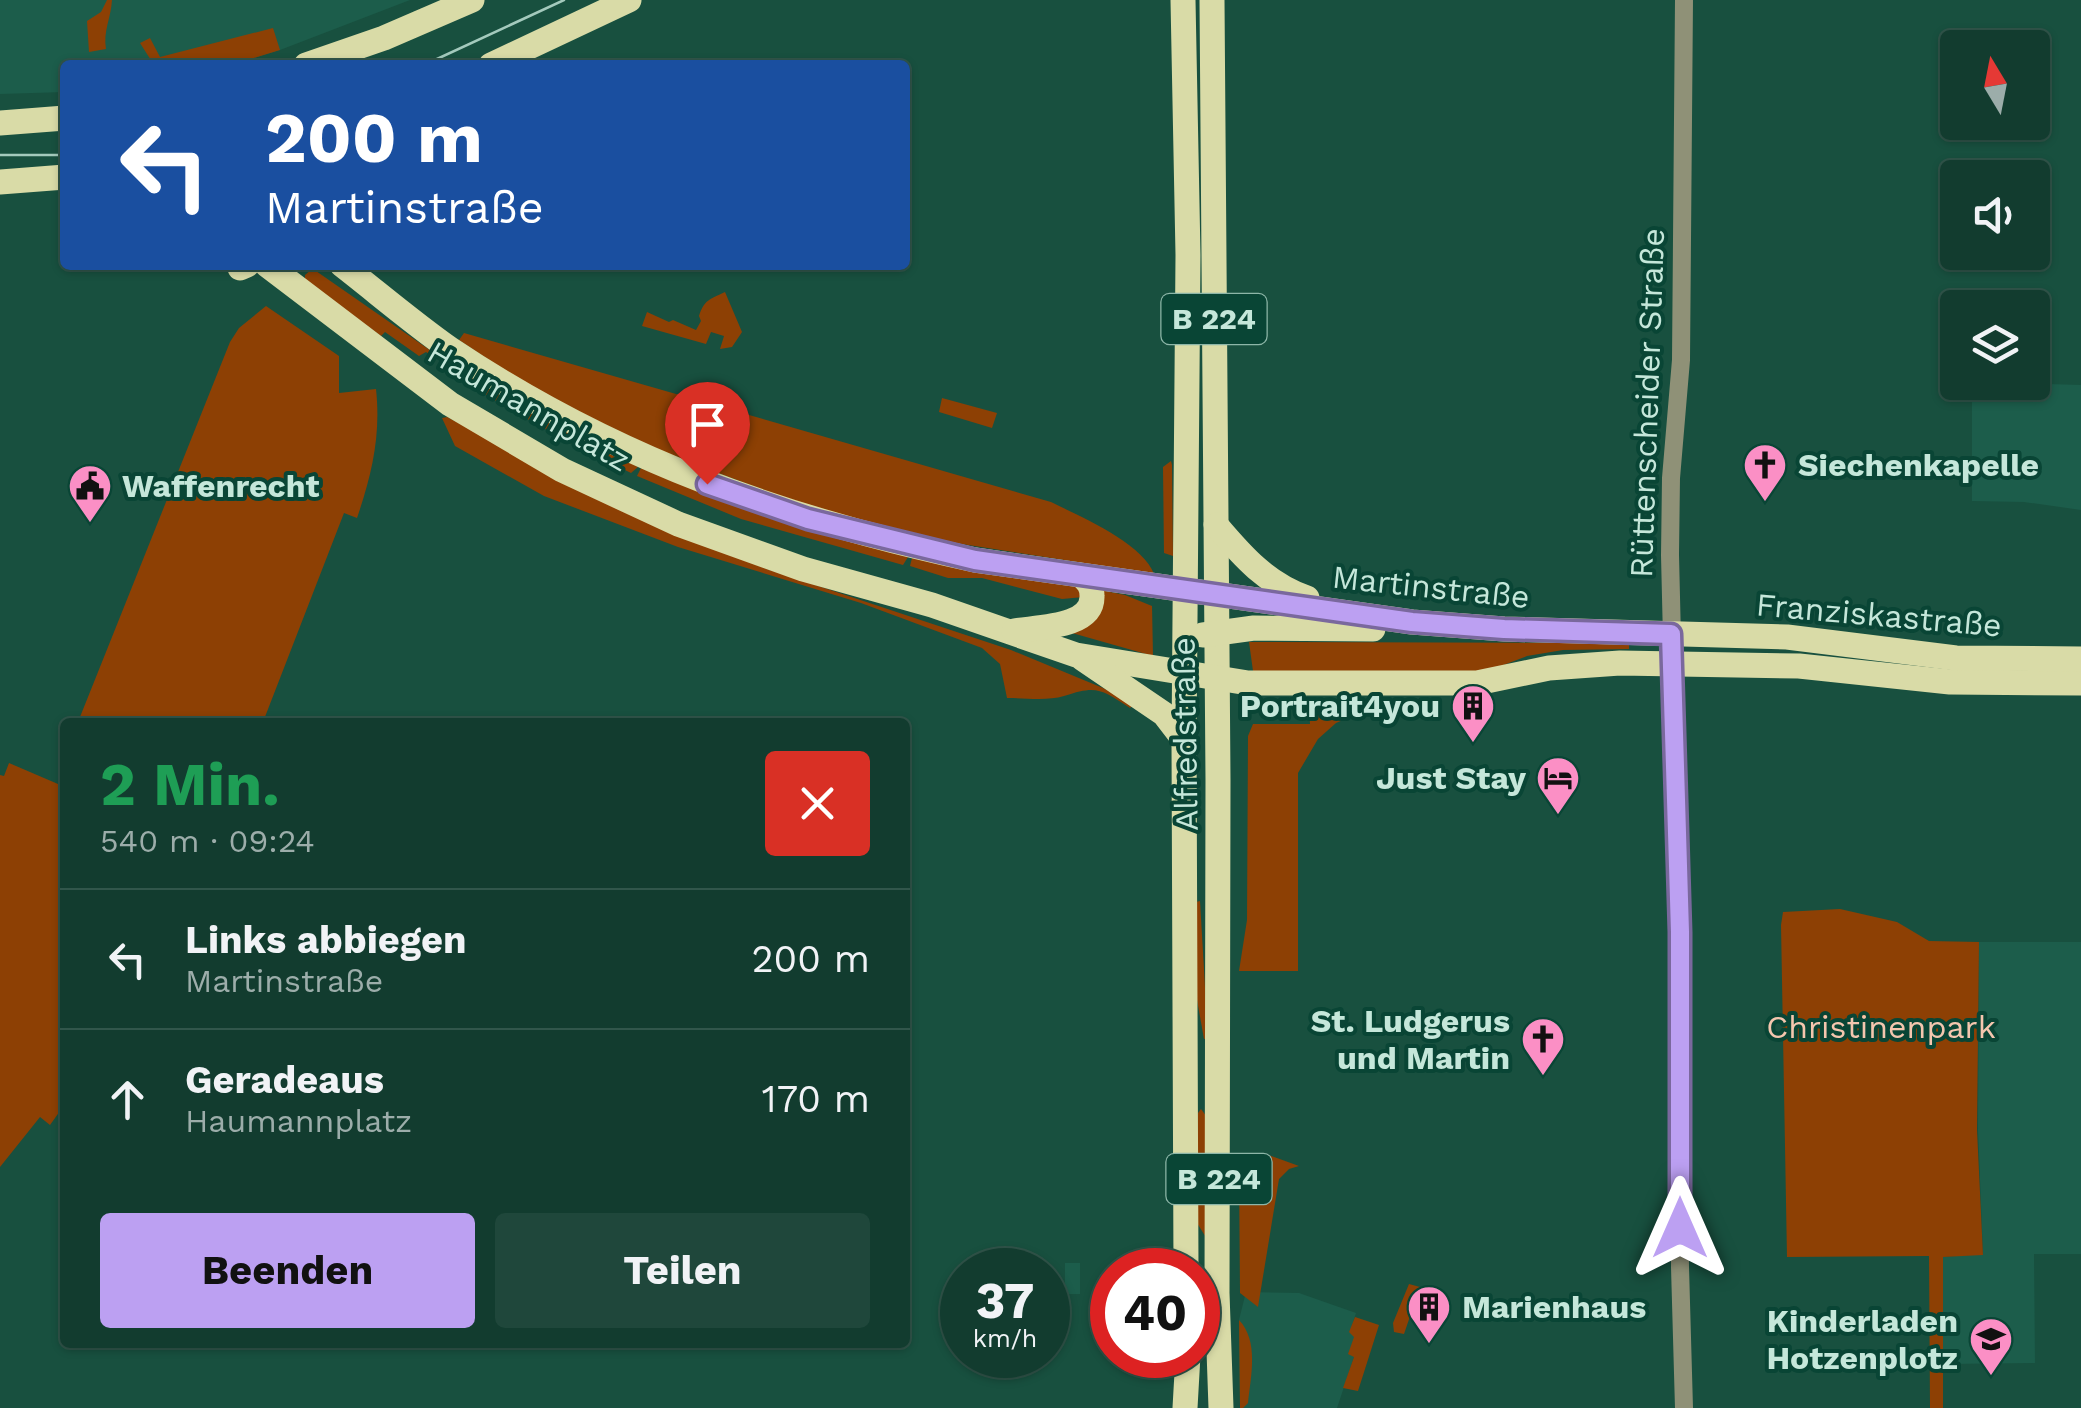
<!DOCTYPE html>
<html lang="de">
<meta charset="utf-8">
<style>
body{margin:0;font-family:"Work Sans",sans-serif;background:#1f473b;color:#f1f3f6;height:100vh;display:flex;flex-direction:column;font-size:38px;white-space:nowrap}
*{box-sizing:border-box;margin:0}
p{font-size:32px;color:#9cadaa}
.icon{flex:none;width:55px;height:55px;fill:none;stroke:currentColor;stroke-width:2;stroke-linecap:round;stroke-linejoin:round}
.map{position:relative;flex:1;overflow:hidden}
.drawer{position:absolute;left:60px;top:718px;width:850px;height:630px;display:flex;flex-direction:column;background:#123c2f;border-radius:10px;box-shadow:0 2px 8px #0004,0 0 0 2px #31564b}
.drawer>*{flex:none}
.hud{position:absolute;left:60px;top:60px;width:850px;height:210px;border-radius:10px;box-shadow:0 2px 8px #0004,0 0 0 2px #31564b;background:#1a4fa0;color:#fff;overflow:hidden}
.needle{width:65px;rotate:350deg}
.controls{position:absolute;left:1940px;top:30px;display:grid;gap:20px}
.controls a{display:grid;place-items:center;width:110px;height:110px;border-radius:10px;background:#123c2f;box-shadow:0 2px 8px #0004,0 0 0 2px #31564b;font-size:50px}
.speed{position:absolute;left:940px;top:1248px;display:flex;gap:20px;font-size:50px;font-weight:700;text-align:center}
.speed>*{display:grid;place-content:center;width:130px;height:130px;border-radius:50%;background:#123c2f;box-shadow:0 2px 8px #0004,0 0 0 2px #31564b;line-height:1}
.speed small{font-size:25px;font-weight:400}
.speed .limit{border:15px solid #d22;background:#fff;color:#111}
.pin{position:absolute;display:grid;place-items:center;width:85px;height:85px;color:#fff;margin:-102px -42px;border-radius:50% 50% 50% 0;rotate:-45deg;box-shadow:0 0 10px #0007}
.pin .icon{rotate:45deg}
.me{position:absolute;width:110px;margin:-55px;rotate:0deg;stroke-linejoin:round;filter:drop-shadow(0 0 8px #0008)}
.turn{display:flex;align-items:center;gap:35px;height:210px;padding:0 40px;font-size:45px}
.turn .icon{width:130px;height:130px;stroke-width:2.5}
.turn b{display:block;font-size:70px;line-height:85px}
.round{display:grid;place-items:center;flex:none;width:105px;height:105px;border-radius:10px;background:#1f473b}
.head{display:flex;align-items:center;justify-content:space-between;height:170px;padding:0 40px}
h1{font-size:60px;font-weight:700;line-height:75px;color:#1e9e55}
.cta{display:flex;gap:20px;margin-top:auto;padding:20px 40px}
.cta a{flex:1;height:115px;border-radius:10px;background:#bca0f2;color:#111;font-size:40px;font-weight:700;line-height:115px;text-align:center}
.cta a+a{background:#1f473b;color:#f1f3f6}
ul{padding:0;list-style:none}
li{display:flex;align-items:center;gap:30px;height:140px;padding:0 40px;border-top:2px solid #31564b}
li div{flex:1}
li b{display:block;font-size:38px}
li em{font-style:normal}
.map>svg:first-child{display:block}
</style>
<div class="map">
<svg width="2081" height="1408" viewBox="0 0 2081 1408">
<rect width="100%" height="100%" fill="#18503f"/>
<g fill="#1c5d4b">
<polygon points="0,0 410,0 280,50 231,65 65,65 65,92 0,94"/>
<polygon points="2048,384 2081,385 2081,510 2024,502 1972,501 1972,397 2047,397"/>
<polygon points="1979,942 2081,942 2081,1254 2034,1254 2035,1363 1943,1364 1943,1257 1983,1254 1978,1130"/>
<polygon points="1065,1263 1080,1263 1080,1294 1067,1294 1067,1310 1048,1310 1048,1293 1065,1292"/>
<polygon points="1246,1292 1299,1293 1356,1313 1350,1332 1354,1336 1354,1357 1337,1408 1240,1408 1239,1320"/>
</g>
<g fill="#8d4004">
<path d="M107,0H112C111,18 103,31 106,49L89,52L87,21L101,12Z"/>
<polygon points="273,28 280,50 231,65 154,65 140,43 150,38 160,57"/>
<polygon points="311,270 316,271 434,353 432,356 426,352 419,356 385,332 381,336 305,281 305,275"/>
<path d="M725,292L742,332L732,347L720,349L724,336L711,332L706,344L642,326L647,312L669,322L673,320L696,330L701,321L699,316C704,300 710,299 725,292Z"/>
<path d="M266,306L339,356V393L376,389C381,435 372,474 357,518L344,513L263,722H78L230,342L239,328Z"/>
<path d="M464,333L1051,502C1079,516 1143,543 1154,574L917,537L813,508L661,452L529,387L459,340Z"/>
<path d="M446,361L638,467L631,473C566,442 502,407 444,367Z"/>
<polygon points="942,398 997,413 992,428 939,412"/>
<path d="M447,417L674,534L767,569L1011,650L1103,688L1134,704L1130,708C1101,689 1097,685 1064,696C1048,701 1025,698 1007,698L1000,664L982,648L861,603L678,547L544,496L455,446L442,418Z"/>
<polygon points="1171,461 1172,465 1173,556 1164,553 1163,467"/>
<polygon points="641,468 769,518 908,557 903,565 741,519 637,476"/>
<polygon points="912,558 1079,587 1084,597 1062,599 982,578 948,578 910,566"/>
<polygon points="1100,590 1125,595 1152,606 1153,656 1072,633"/>
<polygon points="1249,642 1629,643 1629,649 1563,650 1527,656 1477,675 1253,671"/>
<polygon points="1309,704 1373,707 1336,723 1318,739 1298,773 1298,971 1239,971 1247,920 1248,736 1253,724 1310,724"/>
<polygon points="9,763 65,787 65,1085 61,1091 65,1104 50,1125 40,1117 0,1167 0,775 4,776"/>
<polygon points="1200,901 1208,1038 1204,1039 1197,1000 1196,902"/>
<polygon points="1840,909 1897,922 1929,941 1979,942 1977,1130 1983,1255 1943,1257 1943,1408 1930,1408 1929,1256 1787,1257 1781,925 1783,912"/>
<polygon points="1201,1109 1209,1120 1207,1239 1197,1223 1198,1113"/>
<polygon points="1263,1153 1299,1166 1289,1169 1279,1179 1258,1307 1240,1293 1239,1168 1252,1154"/>
<polygon points="1409,1284 1420,1287 1404,1334 1394,1332 1393,1323"/>
<polygon points="1355,1317 1379,1325 1358,1391 1343,1388 1354,1357 1348,1354 1354,1337 1349,1332"/>
<path d="M1239,1320C1259,1341 1251,1376 1248,1403L1243,1408H1240Z"/>
</g>
<g fill="none" stroke-linecap="round" stroke-linejoin="round">
<polyline stroke="#8f9177" stroke-width="18" points="1684,0 1681,360 1671,478 1670,555 1679,932 1680,1267 1684,1408"/>
<g stroke="#d9dba7" stroke-width="25">
<polyline points="1183,0 1188,255 1184,740 1186,1270"/>
<polyline points="1212,0 1218,780 1217,1293 1221,1408"/>
<polyline points="306,65 384,38 472,0"/>
<polyline points="491,65 629,0"/>
<polyline points="0,123 65,118"/>
<polyline points="0,182 65,177"/>
<polyline points="267,265 450,404 562,470 678,524 803,569 932,605 1076,655 1248,683 1477,683 1549,668 1620,663 1799,666 1950,682 2081,683"/>
<path d="M342,265C378,293 413,323 450,349C614,459 784,519 975,560L1412,622L1504,629L1787,637L1956,658L2081,659"/>
<polyline points="240,268 247,265"/>
<path d="M1216,525C1243,557 1267,584 1307,598"/>
<path d="M1014,631C1037,627 1093,628 1092,596C1092,586 1088,581 1080,575"/>
<polyline points="1203,635 1254,628 1373,629"/>
<polyline points="1083,659 1164,714 1184,740"/>
<polyline points="1185,1408 1188,1355"/>
</g>
<g stroke="#a4cabd" stroke-width="2.5">
<polyline points="424,65 564,0"/>
<polyline points="0,155 65,155"/>
</g>
</g>
<g fill="none" stroke-linecap="round" stroke-linejoin="round">
<g stroke="#7a689d" stroke-width="25">
<polyline id="route" points="707,484 808,519 975,560 1412,622 1504,629 1671,634 1680,932 1680,1228"/>
</g>
<use href="#route" stroke="#bca0f2" stroke-width="18"/>
</g>
<defs>
<g id="church-pin" transform="scale(2.25)"><path d="M0 17L-7.5 6A9.5 9.5 0 1 1 7.5 6Z" fill="#fb8fc5" stroke="#094535"/><path d="M-1.2-6h2.4v3.5h3.3v2.4h-3.3V6h-2.4V-.1h-3.3v-2.4h3.3Z" fill="#111"/></g>
<g id="civic-pin" transform="scale(2.25)"><path d="M0 17L-7.5 6A9.5 9.5 0 1 1 7.5 6Z" fill="#fb8fc5" stroke="#094535"/><path d="M-.6-6.5H3V-4.5H.6V-3L4-1V1h2V6H-6V1h2V-1L-.6-3ZM-1.2 2.5V6h2.4V2.5Z" fill="#111"/></g>
<g id="building-pin" transform="scale(2.25)"><path d="M0 17L-7.5 6A9.5 9.5 0 1 1 7.5 6Z" fill="#fb8fc5" stroke="#094535"/><path d="M-4-6H4V6H1V3H-1V6H-4ZM-2.5-4.3h1.7v1.8h-1.7ZM.8-4.3h1.7v1.8H.8ZM-2.5-1h1.7V.8h-1.7ZM.8-1h1.7V.8H.8Z" fill="#111"/></g>
<g id="hotel-pin" transform="scale(2.25)"><path d="M0 17L-7.5 6A9.5 9.5 0 1 1 7.5 6Z" fill="#fb8fc5" stroke="#094535"/><path d="M-6-4.5h1.5V1H6V5H4.5V3h-9V5H-6ZM-4 0a1.8 1.8 0 1 1 3.6 0ZM.5 0V-2.5h3Q6-2.5 6 0Z" fill="#111"/></g>
<g id="school-pin" transform="scale(2.25)"><path d="M0 17L-7.5 6A9.5 9.5 0 1 1 7.5 6Z" fill="#fb8fc5" stroke="#094535"/><path d="M0-5L7-2L0 1L-7-2ZM-4 1L0 2.5L4 1V4Q0 6-4 4Z" fill="#111"/></g>
</defs>
<g fill-rule="evenodd">
<use href="#church-pin" x="1765" y="465"/>
<use href="#civic-pin" x="90" y="486"/>
<use href="#building-pin" x="1473" y="706"/>
<use href="#hotel-pin" x="1558" y="778"/>
<use href="#church-pin" x="1543" y="1039"/>
<use href="#building-pin" x="1429" y="1307"/>
<use href="#school-pin" x="1991" y="1339"/>
</g>
<g text-anchor="middle" stroke-width="8" stroke-linejoin="round" paint-order="stroke">
<g fill="#094535" stroke="#8db6a8" stroke-width="2.5">
<rect x="1161.5" y="294" width="105" height="50" rx="8"/>
<rect x="1166.5" y="1154" width="105" height="50" rx="8"/>
</g>
<g font-size="30" font-weight="bold" fill="#c5e7da">
<text x="1214" y="329">B 224</text>
<text x="1219" y="1189">B 224</text>
</g>
<g font-size="32" fill="#c5e7da" stroke="#094535">
<text transform="translate(1647 403) rotate(-88)" y="11">Rüttenscheider Straße</text>
<text transform="translate(529 406) rotate(30)" y="11">Haumannplatz</text>
<text transform="translate(1431 587) rotate(6)" y="11">Martinstraße</text>
<text transform="translate(1879 615) rotate(5)" y="11">Franziskastraße</text>
<text transform="translate(1185 734) rotate(-91)" y="11">Alfredstraße</text>
</g>
<g font-size="32" font-weight="bold" fill="#c5e7da" stroke="#094535" text-anchor="end">
<text x="1798" y="476" text-anchor="start">Siechenkapelle</text>
<text x="122" y="497" text-anchor="start">Waffenrecht</text>
<text x="1440" y="717">Portrait4you</text>
<text x="1526" y="789">Just Stay</text>
<text x="1510" y="1032">St. Ludgerus<tspan x="1510" dy="37">und Martin</tspan></text>
<text x="1462" y="1318" text-anchor="start">Marienhaus</text>
<text x="1958" y="1332">Kinderladen<tspan x="1958" dy="37">Hotzenplotz</tspan></text>
</g>
<g font-size="32" fill="#f4c6ae" stroke="#094535">
<text x="1881" y="1038">Christinenpark</text>
</g>
</g>
</svg>
<div class="controls">
<a><svg class="needle" viewBox="-14 -14 28 28"><path d="M0-13l5 13h-10z" fill="#e53935"/><path d="M0 13l5-13h-10z" fill="#9cadaa"/></svg></a>
<a><svg class="icon" aria-label="sound" viewBox="0 0 24 24"><path d="M4 9h4l5-4v14l-5-4H4zM17 9q2 3 0 6"/></svg></a>
<a><svg class="icon" aria-label="layers" viewBox="0 0 24 24"><path d="M12 4l9 5-9 5-9-5zM3 14l9 5 9-5"/></svg></a>
</div>
<div class="speed"><div>37<small>km/h</small></div><div class="limit">40</div></div>
<div class="pin" style="left:707px;top:484px;background:#d93025"><svg class="icon" aria-label="arrive" viewBox="0 0 24 24"><path d="M6 21V4h12l-3 4 3 4H6"/></svg></div>
<svg class="me" style="left:1680px;top:1228px" viewBox="-20 -20 40 40"><path d="M0-17L14 15 0 8-14 15z" fill="#bca0f2" stroke="#fff" stroke-width="4"/></svg>
<div class="hud">
<div class="turn"><svg class="icon" aria-label="left" viewBox="0 0 24 24"><path d="M17 20v-9H6M10 6l-5 5 5 5"/></svg><div><b>200 m</b>Martinstraße</div></div>
</div>
<section class="drawer">
<div class="head"><div><h1>2 Min.</h1><p>540 m · 09:24</p></div><a class="round" style="background:#d93025;color:#fff"><svg class="icon" aria-label="close" viewBox="0 0 24 24"><path d="M6 6l12 12M18 6L6 18"/></svg></a></div>
<ul>
<li><svg class="icon" aria-label="left" viewBox="0 0 24 24"><path d="M17 20v-9H6M10 6l-5 5 5 5"/></svg><div><b>Links abbiegen</b><p>Martinstraße</p></div><em>200 m</em></li>
<li><svg class="icon" aria-label="ahead" viewBox="0 0 24 24"><path d="M12 20V5M6 11l6-6 6 6"/></svg><div><b>Geradeaus</b><p>Haumannplatz</p></div><em>170 m</em></li>
</ul>
<div class="cta"><a>Beenden</a><a>Teilen</a></div>
</section>
</div>
